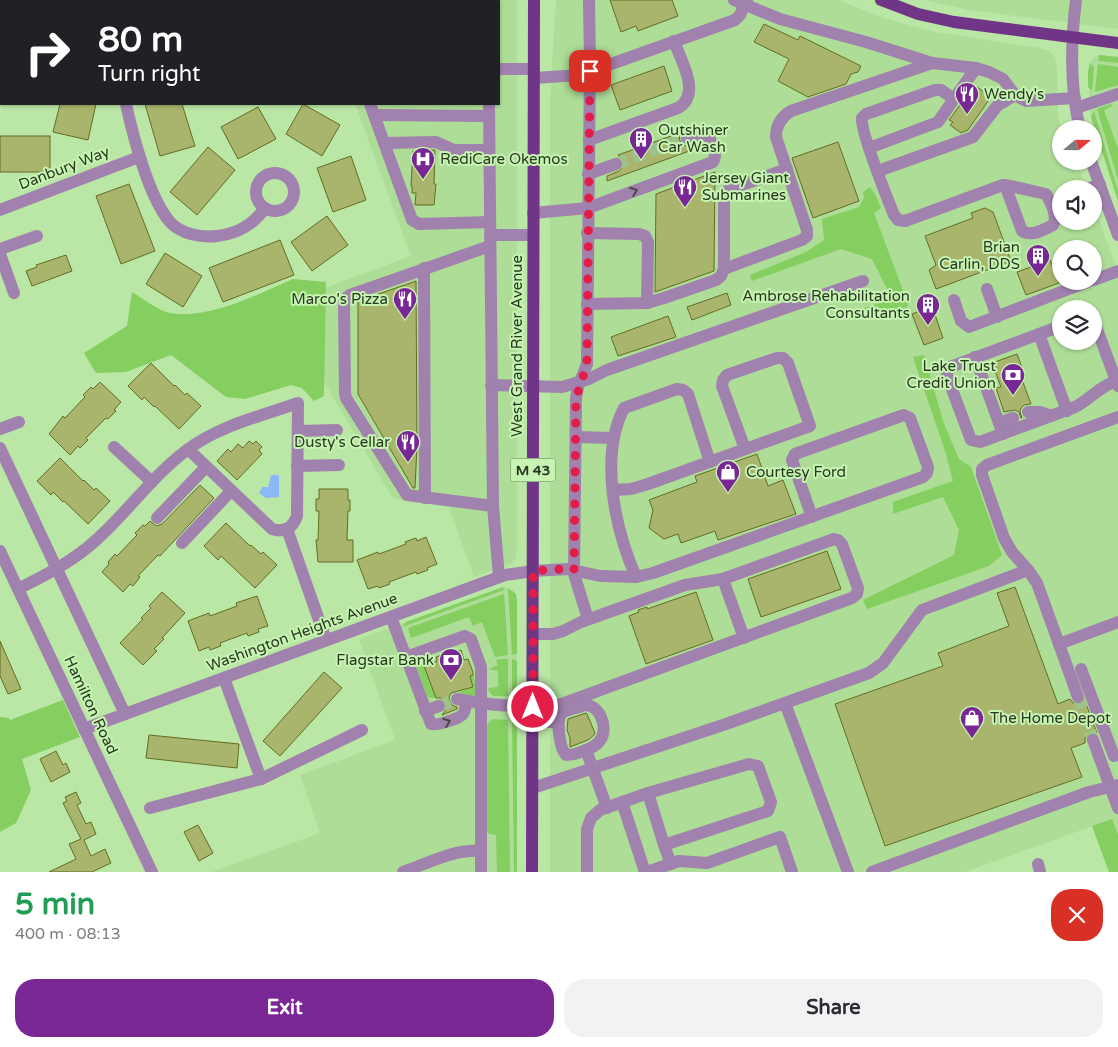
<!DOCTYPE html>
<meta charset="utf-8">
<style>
body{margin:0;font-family:"Varela Round",sans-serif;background:#f2f2f3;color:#2b2b33;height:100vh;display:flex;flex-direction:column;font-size:19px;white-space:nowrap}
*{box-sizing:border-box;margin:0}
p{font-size:16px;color:#7c7c81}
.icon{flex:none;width:28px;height:28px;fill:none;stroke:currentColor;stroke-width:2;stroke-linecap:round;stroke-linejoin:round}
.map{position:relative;height:872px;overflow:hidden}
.sheet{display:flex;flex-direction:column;background:#fff;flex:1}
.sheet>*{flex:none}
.hud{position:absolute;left:0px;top:0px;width:500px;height:105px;box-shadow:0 1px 4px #0004;background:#202124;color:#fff;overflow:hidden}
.needle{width:32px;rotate:70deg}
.buttons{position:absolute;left:1052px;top:120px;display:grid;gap:10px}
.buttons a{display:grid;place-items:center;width:50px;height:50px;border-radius:50%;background:#fff;box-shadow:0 1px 4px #0004;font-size:25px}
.pin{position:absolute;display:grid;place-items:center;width:42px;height:42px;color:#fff;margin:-21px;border-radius:10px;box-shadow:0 2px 8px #0006}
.me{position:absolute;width:55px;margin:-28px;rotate:0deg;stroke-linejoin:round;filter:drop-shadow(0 0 4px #0008)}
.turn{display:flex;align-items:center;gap:18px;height:105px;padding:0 15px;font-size:22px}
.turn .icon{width:65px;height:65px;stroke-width:2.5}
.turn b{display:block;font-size:35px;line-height:42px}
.round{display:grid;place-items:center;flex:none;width:52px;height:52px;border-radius:20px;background:#f2f2f3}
.overview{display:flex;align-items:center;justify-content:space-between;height:85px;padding:0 15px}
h1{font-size:30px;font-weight:700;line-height:38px;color:#1e9e55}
.primary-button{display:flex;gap:10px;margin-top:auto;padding:10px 15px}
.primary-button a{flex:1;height:58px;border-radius:20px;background:#7a2796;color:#fff;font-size:20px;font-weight:700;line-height:58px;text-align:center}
.primary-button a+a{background:#f2f2f3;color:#2b2b33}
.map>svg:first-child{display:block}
</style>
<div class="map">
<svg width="1118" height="872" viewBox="0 0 1118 872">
<rect width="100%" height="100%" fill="#bae6a6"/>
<g fill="#addd97" fill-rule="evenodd">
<polygon points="317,0 517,0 517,550 515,559 512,563 474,577 449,507 397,499 392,497 279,305 411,256 355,104 499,104 499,1"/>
<path d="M556,0H838L884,18L935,32L1040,48L1049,51L1055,57L1057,66L1058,118L1062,129L1061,161H1076L1087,189H1061V221H1094V206L1118,273V834L1112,819L965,872H550V100ZM1061,249H1094V281H1061ZM1061,309H1094V341H1061Z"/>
<polygon points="924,0 1118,0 1118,29 969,10"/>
<polygon points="1104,55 1118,57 1118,201 1091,117 1089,103 1089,64 1094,57"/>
<polygon points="505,587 513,591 517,601 517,872 212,872 320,833 300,775 395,740 359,639"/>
</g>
<g fill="#85ce60">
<polygon points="1099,55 1118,57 1118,63 1098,61"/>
<polygon points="1090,63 1094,67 1092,91 1088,87 1088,71"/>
<polygon points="1098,64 1118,67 1118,85 1095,92"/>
<polygon points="1111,104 1112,106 1104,110 1118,148 1118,180 1097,109"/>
<polygon points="1094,111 1118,191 1118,201 1091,117"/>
<polygon points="870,187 876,196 881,208 874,213 908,304 905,319 890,310 854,320 852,312 892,299 872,259 841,249 752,281 750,275 806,252 824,240 822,219 859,207 864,198 863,192"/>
<path d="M293,279L326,282L324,396L314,401L302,388L291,385L245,399L226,397L171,355L126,372L96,373L84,353L127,326L132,292C142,298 159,311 170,313C209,320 258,294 293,279Z"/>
<polygon points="924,355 944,424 959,459 971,467 1002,555 989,566 867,609 863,600 954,555 959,530 943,497 893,514 893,502 953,481 946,454 913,357"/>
<polygon points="503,587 504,590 402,627 406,622"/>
<polygon points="508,588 516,594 517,601 517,654 512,655"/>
<polygon points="504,594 508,655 495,657 482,622 473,626 469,617 411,638 408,628"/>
<polygon points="429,659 430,663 424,666 436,698 431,698 427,696 416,666 417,661 418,663"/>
<polygon points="500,659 508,659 508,696 493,696 488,690 489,688 498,687 498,671 489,669 498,665 496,660"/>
<polygon points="512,659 517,661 517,684 512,693"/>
<polygon points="474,675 476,694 470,699 459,692 474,687 470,676"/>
<polygon points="63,700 80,737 22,759 31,790 16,823 0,832 0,717 9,718 10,720"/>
<polygon points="494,719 508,720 510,872 494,872 497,872 496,835 489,834 487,832 487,727 489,722"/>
<polygon points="512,722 517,728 517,872 514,872"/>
<polygon points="1112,819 1118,834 1118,872 1109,872 1092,826"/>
</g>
<polygon fill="#8cb9f6" points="271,475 279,475 279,497 266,498 259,493 262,487 268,487"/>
<g fill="#a9b56c" stroke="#636d23">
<polygon points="610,0 672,0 678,16 638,31 636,26 621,32"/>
<polygon points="764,24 798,40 800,36 861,66 858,72 851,74 846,84 808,97 778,81 789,59 754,42"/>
<polygon points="664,66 672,91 620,110 611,85"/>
<polygon points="977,87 991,97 968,130 961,133 950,125 953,122 949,120 965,98 968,100"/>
<polygon points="60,104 96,104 88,140 53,132"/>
<polygon points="145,104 182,104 195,146 160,156"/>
<polygon points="303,104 340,125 322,156 286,134"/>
<polygon points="258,107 276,139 238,159 221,127"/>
<polygon points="682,132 679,136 680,141 685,146 690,146 692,150 607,181 607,176 619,171 624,166 623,161 618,155"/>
<rect x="0" y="136" width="50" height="36"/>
<polygon points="838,142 859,201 813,218 792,158"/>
<polygon points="208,147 235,170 197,215 170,192"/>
<polygon points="435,150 434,184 436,184 434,205 415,205 416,193 412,193 412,186 411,186 413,151"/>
<polygon points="351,156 366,200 333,212 317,168"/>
<polygon points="715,172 714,271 655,292 656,194"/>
<polygon points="129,184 155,251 121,264 96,196"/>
<polygon points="985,208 993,212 1011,261 936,289 929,270 936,265 925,236 973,218 971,213"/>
<polygon points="327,216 348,245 312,271 291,242"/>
<polygon points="280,240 294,275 223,302 209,268"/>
<polygon points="165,253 202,276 183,307 146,284"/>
<polygon points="66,255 72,271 32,286 26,271 37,267 36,265"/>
<polygon points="1050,260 1059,283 1026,295 1017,272"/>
<polygon points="416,281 417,446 415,488 413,488 358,394 358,301"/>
<polygon points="727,293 731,305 692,320 687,307"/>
<polygon points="932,306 943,338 924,345 912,314"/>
<polygon points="668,316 676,337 618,356 611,337"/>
<polygon points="1017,354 1025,376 1021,377 1031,404 1024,405 1021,408 1020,412 1022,418 1021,418 1019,412 1015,410 1004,412 996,388 1001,387 992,363"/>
<polygon points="151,363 174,386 175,385 185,395 187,393 201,406 179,429 155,406 154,407 144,397 142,400 128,386"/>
<polygon points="100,382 121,402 114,410 116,411 108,419 106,418 86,438 88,440 80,448 78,446 70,455 49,434 63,416 65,418 85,397 83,395 91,387 93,389"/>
<polygon points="249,441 253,444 256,441 262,447 259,450 262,454 237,480 217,461 228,449 231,452 238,444 243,448"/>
<polygon points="757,454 768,486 783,480 796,514 718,540 715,531 681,543 678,534 664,539 649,528 653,510 649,500 697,482 695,476"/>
<polygon points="60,458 83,481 84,480 94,490 96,488 110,501 88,524 64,501 63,502 53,492 51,495 37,481"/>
<polygon points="200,485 214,498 160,556 158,555 138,576 140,577 133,586 130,584 123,592 102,572 109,564 108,562 115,554 117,556 137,535 135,533 143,525 145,526 150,521 156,526 162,524"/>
<polygon points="319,489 348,489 348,500 350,500 350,511 348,511 347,540 353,540 353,562 318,562 316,540 318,540 319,511 316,511 316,499 319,499"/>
<polygon points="226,523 250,546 251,545 261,554 263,552 277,565 255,588 221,556 218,560 204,546"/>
<polygon points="426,537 437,564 427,568 428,570 417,574 416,572 389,582 390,584 379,588 378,586 368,589 357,560 378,552 379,554 406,544 405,542 416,538 417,541"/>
<polygon points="827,551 841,589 761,617 748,579"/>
<polygon points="1015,587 1058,704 1070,699 1073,703 1077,705 1085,701 1097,733 1090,733 1085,738 1085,743 1071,748 1082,777 885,846 835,704 943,666 938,653 1009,626 997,593"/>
<polygon points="162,592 185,613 162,638 164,639 154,649 157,651 143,665 120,643 143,619 141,618 151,608 149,606"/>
<polygon points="696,592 713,640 646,664 629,616 639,612 638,610 647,607 647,609"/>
<polygon points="257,596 268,626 258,629 259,632 248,636 247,633 220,643 221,646 210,650 209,647 199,651 188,621 209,613 210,616 237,606 236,603"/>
<polygon points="0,641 21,689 8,694 0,676"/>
<polygon points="455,650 456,652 461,650 464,660 468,659 473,672 473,675 470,676 473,687 451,693 449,697 450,702 452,705 457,707 457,709 442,715 447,708 446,703 441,698 436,698 424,666 437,661 436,657"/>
<polygon points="324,672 342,688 280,756 263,741"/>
<polygon points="586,713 587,714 595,733 594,735 588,740 570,747 570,738 567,730 568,719"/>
<polygon points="149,735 239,744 237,768 146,758"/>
<polygon points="56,751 63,765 66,763 70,772 51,782 40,759"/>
<polygon points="76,792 81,803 77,805 86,824 91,822 96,834 84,840 91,856 105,849 111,863 92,872 49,872 76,859 69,844 81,839 63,803 67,801 65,797"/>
<polygon points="198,825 213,853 199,861 184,832"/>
</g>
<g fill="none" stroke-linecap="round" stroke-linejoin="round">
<g stroke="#9dc38b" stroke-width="12" stroke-dasharray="12 6" stroke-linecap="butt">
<polyline points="616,164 687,138"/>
<polyline points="1078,697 1093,740"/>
<polyline points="439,706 457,699"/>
</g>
<g stroke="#a181ae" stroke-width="12">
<polyline points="192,0 192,1"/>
<polyline points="332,0 333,1"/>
<polyline points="487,0 487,1"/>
<polyline points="734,0 780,19 866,42 932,63 976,68"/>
<path d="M1076,0C1071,40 1070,89 1080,129"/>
<polyline points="142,1 145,0"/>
<polyline points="226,1 227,0"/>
<polyline points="434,1 434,0"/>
<polyline points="499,69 534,69"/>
<polyline points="534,78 580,75 735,20 740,15 747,0"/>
<path d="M126,104C133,136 149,198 170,222C181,234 201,238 217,236C238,234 253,225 265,208"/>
<polyline points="370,104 412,220 419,224 490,222"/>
<polyline points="489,104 493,506 499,577"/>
<polyline points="1076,108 1118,94"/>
<polyline points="374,115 489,116"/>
<path d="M589,140L678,108C702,94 681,61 674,41"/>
<polyline points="384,143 436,142 454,150 489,150"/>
<polyline points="869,148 938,122 954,99"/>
<polyline points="1091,161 1118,235"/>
<polyline points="878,171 973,137 997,106 1015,95"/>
<circle cx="275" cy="192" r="19"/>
<polyline points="588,174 616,164"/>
<path d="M1005,185L1022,231C1031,237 1044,230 1053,225C1058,217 1051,202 1046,194L1006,185H1003L905,221L898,220L894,215C888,200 860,130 862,118L866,114L935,90H941L954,99L976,68L989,72L1003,79L1015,95L1026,101L1075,98"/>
<polyline points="1087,189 1100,184"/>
<polyline points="0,210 139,157"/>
<path d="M533,213L588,208L713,162C718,154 712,143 708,136L702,133L687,138"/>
<polyline points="490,235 533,235"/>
<polyline points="490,246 350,295 346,298 344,303 345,393 346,398 407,495 493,506"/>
<polyline points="0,249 37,236"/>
<polyline points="0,254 14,293"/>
<polyline points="424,268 425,498"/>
<path d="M724,269L802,240L807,236V230L776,137C776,126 781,117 791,111L932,63"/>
<polyline points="1094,280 1118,271"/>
<polyline points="987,289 997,317"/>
<polyline points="954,300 961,321 969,327 1090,281"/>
<polyline points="647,303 664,298 716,280 721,276 724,269 724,197 726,192 730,189 787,169"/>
<polyline points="587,304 647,303 648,242 645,236 639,234 587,233"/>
<polyline points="1094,321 1118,386"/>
<path d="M1061,326L950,367L947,373V376L971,440L980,442L1075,407C1092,398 1098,387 1118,380"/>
<polyline points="1039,334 1067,411"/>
<polyline points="975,357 1003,434"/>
<polyline points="491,385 562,387 589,379 607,370 863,281"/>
<polyline points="1028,412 1040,412 1052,416"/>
<polyline points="999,423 1013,418"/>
<polyline points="0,429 19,422"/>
<polyline points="298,431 337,430"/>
<polyline points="577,437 613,438"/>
<polyline points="114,447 152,482"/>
<polyline points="0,448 125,714"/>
<polyline points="297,466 339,465"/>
<polyline points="613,490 631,489 648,484 810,426 788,363 783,358 777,358 727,375 723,380 722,386 745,449"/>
<polyline points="157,518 206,467"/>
<polyline points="287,529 326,640"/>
<polyline points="182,543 231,491"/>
<polyline points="0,551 152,872"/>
<polyline points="1028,570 1012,552 1004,538 982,475 982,469 987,465 1118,417"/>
<path d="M636,577C615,529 599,457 624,408L677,389L683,390L688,394L710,462"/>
<polyline points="723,579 744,638"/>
<path d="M18,589C45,575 72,562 95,541C127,513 152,476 187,450C218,426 261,416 298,403L297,516C293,528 284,533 272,529L188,449"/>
<path d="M391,617L431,724C436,726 459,719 463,714C465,711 466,705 467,701"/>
<polyline points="588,619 574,574 576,398 578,387 587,364 590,63 589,0"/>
<polyline points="1059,644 1078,697"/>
<polyline points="406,657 465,636 471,639 481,667 481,872"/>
<polyline points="1081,669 1114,756"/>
<polyline points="224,678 261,779"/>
<path d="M457,699C491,706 524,708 559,705L852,598L857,594L858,588L842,544L838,540L834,539L723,579L685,585L581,622L563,631L553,634H533"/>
<polyline points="785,703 848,872"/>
<path d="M585,705C600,705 608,727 601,739C597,746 589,749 581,752C576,754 571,755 566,755C560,749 555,719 562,713C568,709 578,708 585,705Z"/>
<polyline points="425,711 439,706"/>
<polyline points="533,722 558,722"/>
<polyline points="84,729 505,575 533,571 568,569 600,576 636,577 653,573 923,477 927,473 928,467 910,418 904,415 901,416 795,454 792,460 793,463 812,517"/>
<polyline points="1093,740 1118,808"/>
<polyline points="586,750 607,808"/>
<polyline points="533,788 726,724 869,673 883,663 922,610 1028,570 1037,583 1059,644 1118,622"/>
<polyline points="648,793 664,845"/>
<polyline points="622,802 645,872"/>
<polyline points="150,808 261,779 362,730"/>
<polyline points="1038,864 1040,872"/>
<path d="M403,872C428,863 454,849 480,851"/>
<polyline points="587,872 587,829 591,818 600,810 648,793 749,764 758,766 771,802 768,811 664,845 671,864"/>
<polyline points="647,872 679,861 707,863 780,837 792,872"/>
<polyline points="872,872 1089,792 1118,785"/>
</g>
<g stroke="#713587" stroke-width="12">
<polyline points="881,0 918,14 954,22 1118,43"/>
<polyline points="532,872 534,0"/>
</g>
</g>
<defs><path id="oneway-chevron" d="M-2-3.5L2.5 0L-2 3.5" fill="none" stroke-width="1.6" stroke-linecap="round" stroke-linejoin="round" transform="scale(1.25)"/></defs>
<g stroke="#464b44">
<use href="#oneway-chevron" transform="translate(634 191) rotate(-20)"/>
<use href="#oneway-chevron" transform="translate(447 722) rotate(-20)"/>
</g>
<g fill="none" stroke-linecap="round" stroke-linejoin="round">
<polyline stroke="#e11d48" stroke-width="9" stroke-dasharray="0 16.2" points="533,707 533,571 562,569 574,570 576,398 587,364 590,71"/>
</g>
<defs>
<g id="restaurant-pin" transform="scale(1.25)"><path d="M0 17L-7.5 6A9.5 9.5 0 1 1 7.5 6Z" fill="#7a2796" stroke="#c7f4b3"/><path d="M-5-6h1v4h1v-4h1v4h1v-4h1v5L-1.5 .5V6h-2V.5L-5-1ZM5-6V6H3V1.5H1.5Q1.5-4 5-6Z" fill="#fff"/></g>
<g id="building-pin" transform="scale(1.25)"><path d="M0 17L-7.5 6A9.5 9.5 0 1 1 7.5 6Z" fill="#7a2796" stroke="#c7f4b3"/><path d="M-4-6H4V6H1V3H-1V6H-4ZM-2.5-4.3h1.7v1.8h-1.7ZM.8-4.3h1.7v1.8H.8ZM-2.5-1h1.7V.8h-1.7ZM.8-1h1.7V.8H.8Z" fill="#fff"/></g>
<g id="hospital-pin" transform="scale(1.25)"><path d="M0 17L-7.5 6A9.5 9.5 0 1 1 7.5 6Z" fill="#7a2796" stroke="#c7f4b3"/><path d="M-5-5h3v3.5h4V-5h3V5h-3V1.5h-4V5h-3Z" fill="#fff"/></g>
<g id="bank-pin" transform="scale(1.25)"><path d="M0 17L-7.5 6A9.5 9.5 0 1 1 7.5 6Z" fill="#7a2796" stroke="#c7f4b3"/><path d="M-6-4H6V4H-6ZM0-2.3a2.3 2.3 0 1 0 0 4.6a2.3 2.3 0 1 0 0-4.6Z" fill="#fff"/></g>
<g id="shop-pin" transform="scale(1.25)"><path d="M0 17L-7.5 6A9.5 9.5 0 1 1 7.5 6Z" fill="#7a2796" stroke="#c7f4b3"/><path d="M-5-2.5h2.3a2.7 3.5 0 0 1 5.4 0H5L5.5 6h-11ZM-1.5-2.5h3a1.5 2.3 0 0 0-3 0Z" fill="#fff"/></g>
</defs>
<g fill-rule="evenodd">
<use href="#restaurant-pin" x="967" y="94"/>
<use href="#building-pin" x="641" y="139"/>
<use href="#hospital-pin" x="423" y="159"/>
<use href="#restaurant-pin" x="685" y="187"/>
<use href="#building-pin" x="1038" y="256"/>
<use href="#restaurant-pin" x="405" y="299"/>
<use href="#building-pin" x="928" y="305"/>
<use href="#bank-pin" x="1013" y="375"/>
<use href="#restaurant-pin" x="408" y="442"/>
<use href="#shop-pin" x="728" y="472"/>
<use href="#bank-pin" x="451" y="660"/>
<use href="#shop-pin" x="972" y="718"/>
</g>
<g text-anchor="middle" stroke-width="4" stroke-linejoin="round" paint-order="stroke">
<rect fill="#c7f4b3" stroke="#58714c" stroke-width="1" x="510.5" y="458.5" width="45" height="23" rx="4"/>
<g font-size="14" font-weight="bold" fill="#283920">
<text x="533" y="475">M 43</text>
</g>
<g font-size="15" fill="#283920" stroke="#c7f4b3" text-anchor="start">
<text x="984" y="99">Wendy's</text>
<text x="658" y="135">Outshiner<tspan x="658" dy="17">Car Wash</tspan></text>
<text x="440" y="164">RediCare Okemos</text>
<text x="702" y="183">Jersey Giant<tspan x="702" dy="17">Submarines</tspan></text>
<text x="1020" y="252" text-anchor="end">Brian<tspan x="1020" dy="17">Carlin, DDS</tspan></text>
<text x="910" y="301" text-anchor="end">Ambrose Rehabilitation<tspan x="910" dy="17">Consultants</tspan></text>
<text x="388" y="304" text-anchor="end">Marco's Pizza</text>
<text x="996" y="371" text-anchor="end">Lake Trust<tspan x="996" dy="17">Credit Union</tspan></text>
<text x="390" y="447" text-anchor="end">Dusty's Cellar</text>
<text x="746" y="477">Courtesy Ford</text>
<text x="434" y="665" text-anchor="end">Flagstar Bank</text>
<text x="990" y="723">The Home Depot</text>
</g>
<g font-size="15" fill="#283920" stroke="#c7f4b3">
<text transform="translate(64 168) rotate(-21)" y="5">Danbury Way</text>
<text transform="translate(517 346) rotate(-90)" y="5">West Grand River Avenue</text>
<text transform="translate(302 632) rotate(-20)" y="5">Washington Heights Avenue</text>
<text transform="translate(91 705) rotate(65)" y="5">Hamilton Road</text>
</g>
</g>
</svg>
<div class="buttons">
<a><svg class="needle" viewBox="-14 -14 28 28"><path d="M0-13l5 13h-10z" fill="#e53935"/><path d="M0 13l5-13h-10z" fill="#7c7c81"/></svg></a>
<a><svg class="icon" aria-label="sound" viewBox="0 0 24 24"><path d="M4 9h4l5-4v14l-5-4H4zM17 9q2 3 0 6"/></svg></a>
<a><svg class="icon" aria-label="search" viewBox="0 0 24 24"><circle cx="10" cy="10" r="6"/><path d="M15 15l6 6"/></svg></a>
<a><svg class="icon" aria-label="layers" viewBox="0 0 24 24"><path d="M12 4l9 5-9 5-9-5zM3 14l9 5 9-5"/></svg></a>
</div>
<div class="pin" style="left:590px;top:71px;background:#d93025"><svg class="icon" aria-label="arrive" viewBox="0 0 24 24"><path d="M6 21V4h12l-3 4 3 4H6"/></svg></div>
<svg class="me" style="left:533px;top:707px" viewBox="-20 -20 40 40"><circle r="17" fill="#e11d48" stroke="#fff" stroke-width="3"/><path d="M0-11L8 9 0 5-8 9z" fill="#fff"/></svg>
<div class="hud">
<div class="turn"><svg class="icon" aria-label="right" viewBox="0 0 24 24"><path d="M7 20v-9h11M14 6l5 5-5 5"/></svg><div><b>80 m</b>Turn right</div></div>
</div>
</div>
<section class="sheet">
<div class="overview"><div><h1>5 min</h1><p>400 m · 08:13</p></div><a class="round" style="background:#d93025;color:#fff"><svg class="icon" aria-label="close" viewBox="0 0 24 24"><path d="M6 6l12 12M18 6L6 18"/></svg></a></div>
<div class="primary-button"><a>Exit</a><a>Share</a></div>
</section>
